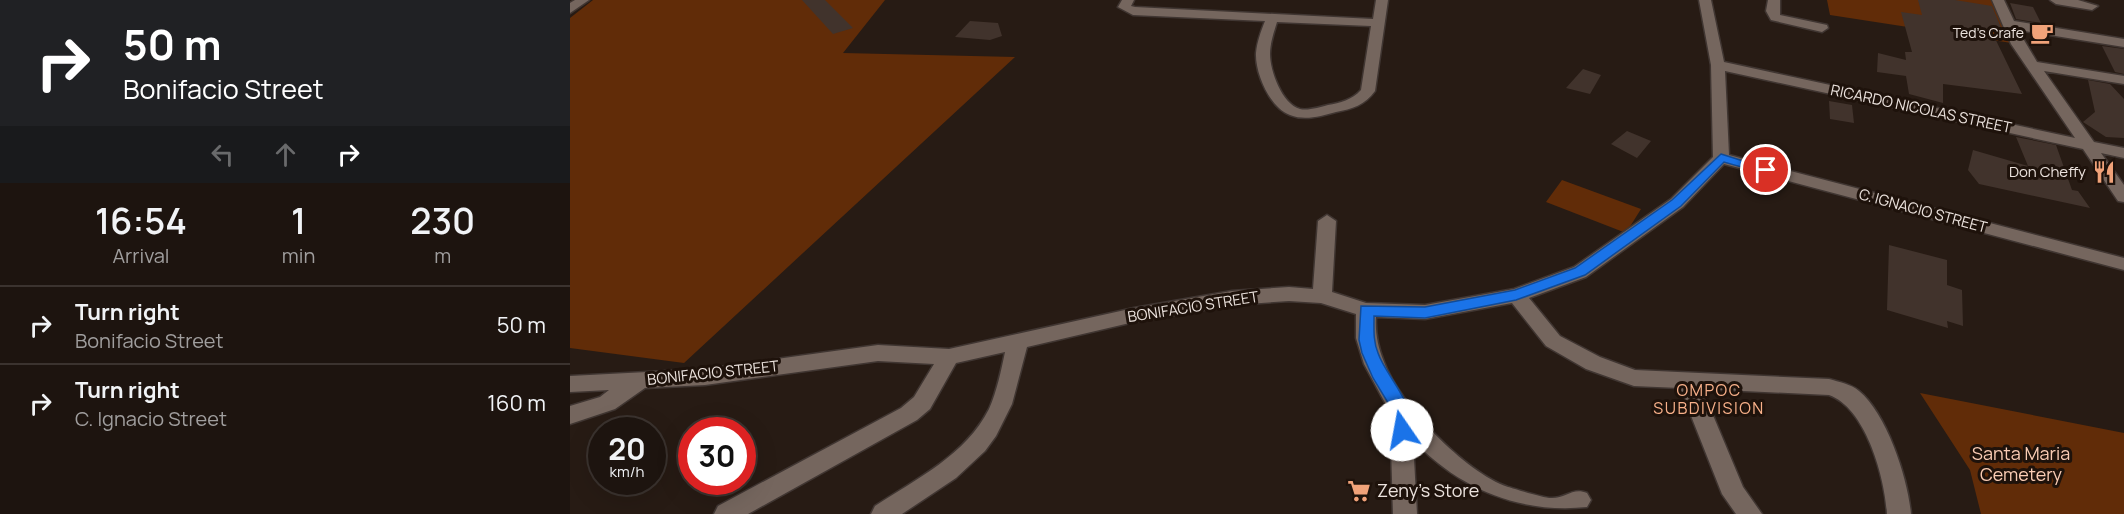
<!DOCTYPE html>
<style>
body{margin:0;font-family:Manrope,sans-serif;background:#2a211d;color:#f1f3f6;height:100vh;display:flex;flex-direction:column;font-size:22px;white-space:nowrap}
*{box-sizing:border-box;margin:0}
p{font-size:20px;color:#a09e9e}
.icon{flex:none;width:33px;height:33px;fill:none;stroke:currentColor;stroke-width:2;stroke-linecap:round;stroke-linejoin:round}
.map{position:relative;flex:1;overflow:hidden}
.panel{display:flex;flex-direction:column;background:#1d140f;width:570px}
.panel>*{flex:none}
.top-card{background:#202124;color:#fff;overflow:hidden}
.speed{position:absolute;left:18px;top:417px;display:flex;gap:12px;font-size:30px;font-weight:700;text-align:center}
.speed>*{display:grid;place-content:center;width:78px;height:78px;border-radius:50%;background:#1d140f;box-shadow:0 6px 24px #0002,0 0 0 2px #3b332f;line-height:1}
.speed small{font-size:15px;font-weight:400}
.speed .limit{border:9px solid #d22;background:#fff;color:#111}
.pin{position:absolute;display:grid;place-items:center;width:51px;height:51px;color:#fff;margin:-26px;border:3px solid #fff;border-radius:50%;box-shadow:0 2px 6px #0007}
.me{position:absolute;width:66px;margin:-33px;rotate:348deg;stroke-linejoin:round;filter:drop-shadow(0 0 4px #0008)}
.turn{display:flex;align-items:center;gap:21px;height:126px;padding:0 24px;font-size:27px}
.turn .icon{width:78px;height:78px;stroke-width:2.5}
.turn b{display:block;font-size:42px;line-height:51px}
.lanes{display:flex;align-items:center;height:57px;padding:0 24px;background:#0003;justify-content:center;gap:30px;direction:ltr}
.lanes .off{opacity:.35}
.eta{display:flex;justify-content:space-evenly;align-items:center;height:102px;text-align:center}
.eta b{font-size:36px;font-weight:600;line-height:42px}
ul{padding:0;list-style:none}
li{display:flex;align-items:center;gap:18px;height:78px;padding:0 24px;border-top:2px solid #3b332f}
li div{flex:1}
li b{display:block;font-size:22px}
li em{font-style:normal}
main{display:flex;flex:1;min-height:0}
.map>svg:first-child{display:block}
</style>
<main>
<section class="panel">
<div class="top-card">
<div class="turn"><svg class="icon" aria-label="right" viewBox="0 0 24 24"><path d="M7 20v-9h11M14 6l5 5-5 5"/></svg><div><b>50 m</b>Bonifacio Street</div></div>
<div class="lanes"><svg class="icon off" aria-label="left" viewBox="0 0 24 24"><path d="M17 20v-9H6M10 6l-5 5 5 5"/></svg><svg class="icon off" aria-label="ahead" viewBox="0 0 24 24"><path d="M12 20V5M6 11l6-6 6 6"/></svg><svg class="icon" aria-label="right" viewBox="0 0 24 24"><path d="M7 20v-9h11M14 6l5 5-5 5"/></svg></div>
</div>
<div class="eta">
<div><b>16:54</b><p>Arrival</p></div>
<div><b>1</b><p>min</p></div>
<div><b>230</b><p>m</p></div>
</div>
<ul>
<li><svg class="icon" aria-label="right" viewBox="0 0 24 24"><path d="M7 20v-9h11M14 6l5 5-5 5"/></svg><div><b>Turn right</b><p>Bonifacio Street</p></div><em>50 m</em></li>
<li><svg class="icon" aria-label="right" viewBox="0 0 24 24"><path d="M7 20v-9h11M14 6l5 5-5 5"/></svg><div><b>Turn right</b><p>C. Ignacio Street</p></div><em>160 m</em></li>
</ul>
</section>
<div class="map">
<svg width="1554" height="514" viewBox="0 0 1554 514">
<rect width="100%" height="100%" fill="#271b14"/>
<g fill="#612c08">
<polygon points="23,0 315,0 273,53 445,57 114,363 0,348 0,18"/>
<polygon points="1257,0 1425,0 1448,44 1260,15"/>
<polygon points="992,180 1071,209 1056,233 976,202"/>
<polygon points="1350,393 1554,433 1554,514 1411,514 1400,470"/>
</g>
<g fill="#41332c">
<polygon points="232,0 255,0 283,28 263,34"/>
<polygon points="1348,0 1385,0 1422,6 1432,30 1420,28 1452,94 1373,84 1373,103 1339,94 1336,76 1307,72 1308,53 1336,60 1335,52 1342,52 1331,12 1352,15"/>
<polygon points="1440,3 1463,7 1471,23 1446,19"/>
<polygon points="400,21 428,23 432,36 420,40 385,37"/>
<polygon points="1532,46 1554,49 1554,74 1545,72"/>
<polygon points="1013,69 1031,75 1020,94 996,88"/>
<polygon points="1518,80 1540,84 1554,99 1554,138 1536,137 1513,122 1525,112"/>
<polygon points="1259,101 1282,105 1284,123 1260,119"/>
<polygon points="1057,131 1081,141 1067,158 1041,144"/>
<polygon points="1446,137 1486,145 1502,190 1508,191 1520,208 1409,184 1398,170 1403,150 1458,166"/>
<polygon points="1319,245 1377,260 1377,285 1392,290 1393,326 1377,321 1378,328 1317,310"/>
</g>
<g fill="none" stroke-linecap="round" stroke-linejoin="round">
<g stroke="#403632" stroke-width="3">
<g id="minor">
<polygon points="5,0 19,0 0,13 0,3"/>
<path d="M552,0H564L561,6L565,7L803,19L806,0H818L805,91C795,105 782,109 766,112C751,116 735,121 720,115C700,108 685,73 686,53C687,42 691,31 695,21L563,15L548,7ZM707,22L801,26L791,90C782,100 770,103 758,105C750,107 738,111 730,109C712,104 700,71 700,54C700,43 704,32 707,22Z"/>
<path d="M1129,0H1141L1154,62L1505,138L1441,44L1422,0H1434L1444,21L1554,39V47L1448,30L1467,62L1554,76V84L1474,71L1524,142L1554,148V158L1531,153L1554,185V202L1548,201L1513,149L1155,71L1159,155L1554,258V270L1154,164L1113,207L1016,277L959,298L990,336L1030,357L1065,370L1259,379C1269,382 1281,384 1289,391C1317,414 1338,479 1341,514H1317C1315,478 1296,408 1259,395L1132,389L1173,487L1192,514H1166L1152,494L1110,388L1064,386L1016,369L976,346L942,303L855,319L806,317C805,333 808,347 814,362C829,404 896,473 938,487C945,489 977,499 982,498C996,498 1003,487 1017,493L1021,500L1017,507C949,514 888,488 843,440L847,514H823L820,412L794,364L786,338V314L751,303L719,301L662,305L564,322L457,347L442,404L426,436L415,451L386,478L332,514H301L305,506C346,479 396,455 419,409C427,391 431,371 435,352L386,363L360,409L347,420L178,514H144L148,506L331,408L344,397L364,364L308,361L135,385L75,388L45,409L0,424V406L30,397L39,390L0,392V376L135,369L308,345L379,349L564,308L662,291L719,287L743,289L748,221L757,215L766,221L762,292L796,303L855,305L944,289L1004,267L1101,199L1143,157L1141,65Z"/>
<polygon points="1198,0 1210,0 1210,15 1257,25 1258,28 1252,32 1201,20 1196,11"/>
<polygon points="1480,0 1508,0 1528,6 1522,10 1486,4"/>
</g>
</g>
<use href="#minor" fill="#75665e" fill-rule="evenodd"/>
</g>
<path fill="#1a73e8" stroke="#114b97" stroke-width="1.5" d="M1151,154L1202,170L1196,174L1154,162L1111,206L1015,275L946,300L855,318L804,316C804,329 803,341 808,353C816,377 851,409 838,435H826L823,411L803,378L792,353L789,340L791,306L855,307L945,290L1005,268L1102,200Z"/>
<defs>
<g id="cafe-bare" transform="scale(1.8)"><path d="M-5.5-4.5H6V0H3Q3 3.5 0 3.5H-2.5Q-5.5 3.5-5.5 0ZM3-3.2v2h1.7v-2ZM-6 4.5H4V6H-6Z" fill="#f0a279" stroke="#1e120b" stroke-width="2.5" paint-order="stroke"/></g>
<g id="restaurant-bare" transform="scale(1.8)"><path d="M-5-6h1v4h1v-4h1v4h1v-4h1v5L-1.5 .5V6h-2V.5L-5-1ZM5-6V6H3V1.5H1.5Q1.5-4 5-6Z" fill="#f0a279" stroke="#1e120b" stroke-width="2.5" paint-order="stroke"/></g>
<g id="supermarket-bare" transform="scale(1.8)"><path d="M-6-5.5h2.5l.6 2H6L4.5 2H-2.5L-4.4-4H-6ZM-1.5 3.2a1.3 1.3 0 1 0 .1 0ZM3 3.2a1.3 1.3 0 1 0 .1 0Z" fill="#f0a279" stroke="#1e120b" stroke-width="2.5" paint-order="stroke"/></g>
</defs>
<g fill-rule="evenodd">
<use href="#cafe-bare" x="1472" y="33"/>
<use href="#restaurant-bare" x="1534" y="172"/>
<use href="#supermarket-bare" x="789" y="491"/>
</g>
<g text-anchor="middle" stroke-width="6" stroke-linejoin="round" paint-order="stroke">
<g font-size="14" fill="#ebe2dd" stroke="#1e120b" text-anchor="end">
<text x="1454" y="38">Ted's Crafe</text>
</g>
<g font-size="15" fill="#ebe2dd" stroke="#1e120b">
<text transform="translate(1351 109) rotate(12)" y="5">RICARDO NICOLAS STREET</text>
<text transform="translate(1353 211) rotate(15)" y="5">C. IGNACIO STREET</text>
<text transform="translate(623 307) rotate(-9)" y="5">BONIFACIO STREET</text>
<text transform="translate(143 373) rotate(-6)" y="5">BONIFACIO STREET</text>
</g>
<g font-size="15" fill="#ebe2dd" stroke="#1e120b" text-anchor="end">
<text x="1516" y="177">Don Cheffy</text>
</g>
<g font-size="16" letter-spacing="1.5" fill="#f9b18a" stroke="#1e120b">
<text x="1139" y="396">OMPOC<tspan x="1139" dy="18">SUBDIVISION</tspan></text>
</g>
<g font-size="18" fill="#faccb4" stroke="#1e120b">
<text x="1451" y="460">Santa Maria<tspan x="1451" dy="21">Cemetery</tspan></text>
</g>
<g font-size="18" fill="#ebe2dd" stroke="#1e120b" text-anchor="start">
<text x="807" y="497">Zeny's Store</text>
</g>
</g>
</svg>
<div class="speed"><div>20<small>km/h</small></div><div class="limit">30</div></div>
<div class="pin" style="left:1196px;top:170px;background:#d93025"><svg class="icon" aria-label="arrive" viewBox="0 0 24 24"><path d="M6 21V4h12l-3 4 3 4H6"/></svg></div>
<svg class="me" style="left:832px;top:430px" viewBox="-20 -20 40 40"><circle r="19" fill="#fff"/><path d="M0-13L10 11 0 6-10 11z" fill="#1a73e8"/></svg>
</div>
</main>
